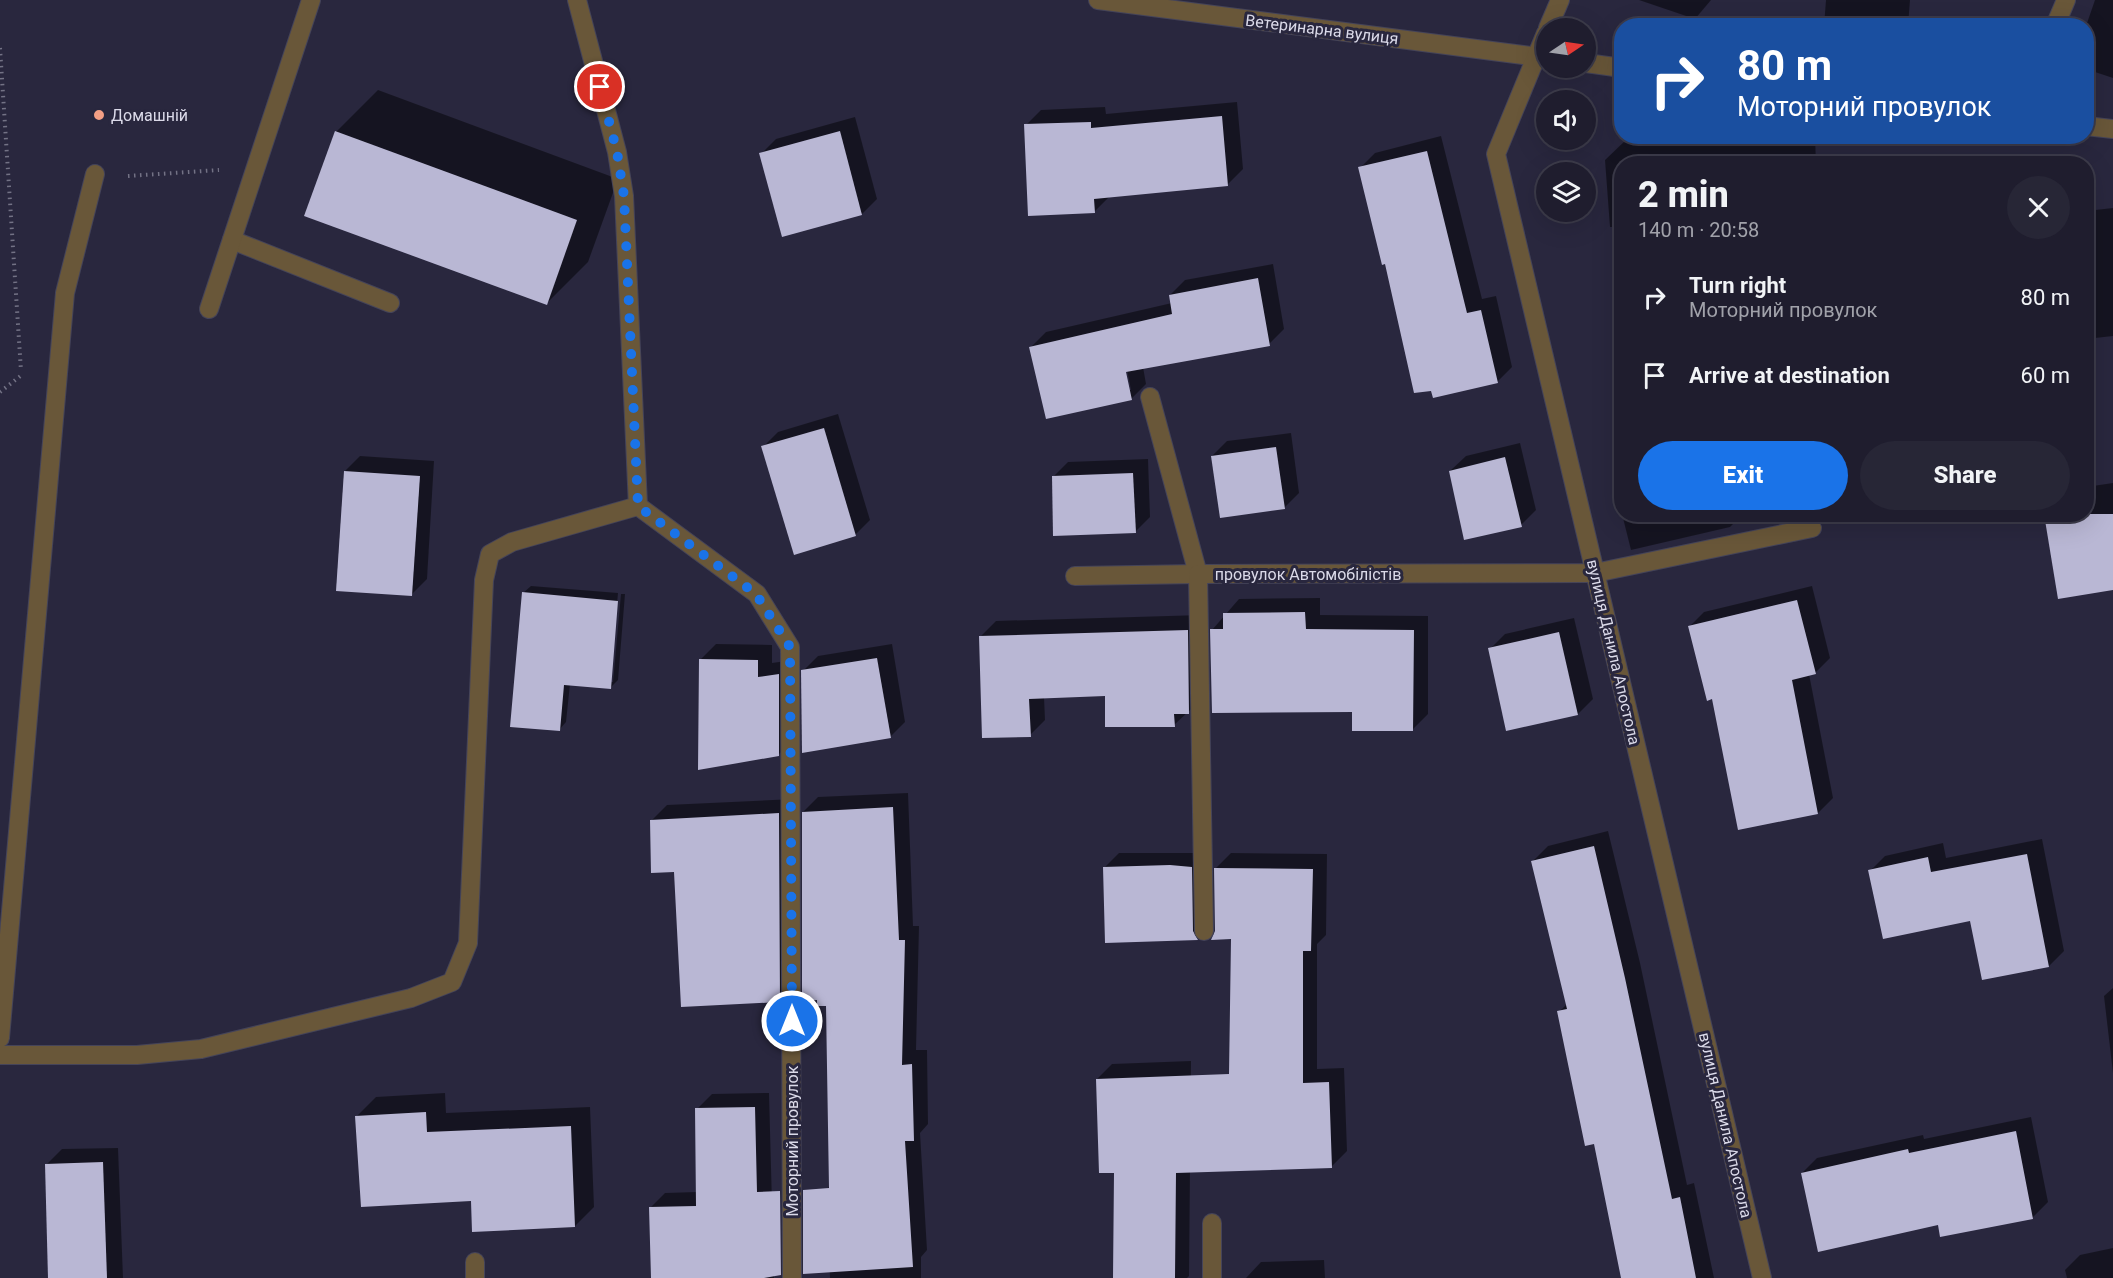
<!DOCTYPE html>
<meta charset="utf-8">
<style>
body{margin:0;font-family:Roboto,sans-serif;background:#272636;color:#f1f3f6;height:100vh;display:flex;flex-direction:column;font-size:22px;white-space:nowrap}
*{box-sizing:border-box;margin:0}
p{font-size:20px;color:#a1a2aa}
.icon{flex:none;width:33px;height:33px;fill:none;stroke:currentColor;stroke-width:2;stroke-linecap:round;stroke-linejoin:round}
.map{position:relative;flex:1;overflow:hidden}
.side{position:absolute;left:1614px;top:156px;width:480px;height:366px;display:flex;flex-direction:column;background:#1f1d2e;border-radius:24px;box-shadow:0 6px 24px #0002,0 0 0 2px #3c3b4a}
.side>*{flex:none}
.banner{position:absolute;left:1614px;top:18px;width:480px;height:126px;border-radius:24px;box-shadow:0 6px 24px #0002,0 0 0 2px #3c3b4a;background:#1a4fa0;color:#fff;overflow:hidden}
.needle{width:39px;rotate:77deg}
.buttons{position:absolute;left:1536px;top:18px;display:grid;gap:12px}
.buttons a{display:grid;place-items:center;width:60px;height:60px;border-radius:50%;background:#1f1d2e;box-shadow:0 6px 24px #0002,0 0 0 2px #3c3b4a;font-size:30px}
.pin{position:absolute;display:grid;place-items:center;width:51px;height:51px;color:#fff;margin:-26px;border:3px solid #fff;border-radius:50%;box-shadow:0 2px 6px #0007}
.me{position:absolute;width:66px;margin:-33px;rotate:0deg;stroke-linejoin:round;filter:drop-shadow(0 0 4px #0008)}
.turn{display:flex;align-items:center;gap:21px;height:126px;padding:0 24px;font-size:27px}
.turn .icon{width:78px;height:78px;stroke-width:2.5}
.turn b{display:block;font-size:42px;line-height:51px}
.round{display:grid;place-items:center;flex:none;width:63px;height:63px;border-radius:32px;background:#272636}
.overview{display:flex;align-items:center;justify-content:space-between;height:102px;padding:0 24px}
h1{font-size:36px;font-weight:800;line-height:45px}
.action{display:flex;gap:12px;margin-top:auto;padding:12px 24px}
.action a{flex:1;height:69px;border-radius:36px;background:#1a73e8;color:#fff;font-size:24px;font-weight:800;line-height:69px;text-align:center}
.action a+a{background:#272636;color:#f1f3f6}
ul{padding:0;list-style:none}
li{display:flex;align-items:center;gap:18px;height:78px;padding:0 24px}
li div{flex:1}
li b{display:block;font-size:22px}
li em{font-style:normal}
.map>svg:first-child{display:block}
</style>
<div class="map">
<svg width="2113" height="1278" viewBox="0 0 2113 1278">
<rect width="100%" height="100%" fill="#29273e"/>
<g fill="#0007" fill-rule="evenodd">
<polygon points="1639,0 1711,0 1695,19"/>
<polygon points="1826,0 1910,0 1908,26 1824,26"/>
<polygon points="2095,0 2113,0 2113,78 2086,69 2086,26"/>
<polygon points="378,90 618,179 588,262 546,304 336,132"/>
<polygon points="1237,102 1243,169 1228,184 1109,197 1094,212 1026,125 1041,110 1105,107 1106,114"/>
<polygon points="855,117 877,199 862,214 761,154 776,139"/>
<polygon points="1441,136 1482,299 1496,296 1512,367 1497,382 1386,263 1360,168 1375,153"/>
<polygon points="1663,136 1815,136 1816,164 1622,164 1622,227 1610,227 1605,160 1627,139"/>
<polygon points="2113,208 2113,336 2086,339 2086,211"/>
<path d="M1273,264L1284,329L1269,344L1143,367L1146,384L1131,399L1031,347L1046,332L1172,303L1170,295L1185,280ZM1126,364L1131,390H1128L1123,365Z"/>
<polygon points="838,414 870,520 855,535 763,447 778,432"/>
<polygon points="1291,433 1299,493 1284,508 1212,456 1227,441"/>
<polygon points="1520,443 1536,510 1521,525 1450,471 1466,456"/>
<polygon points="360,456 434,461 427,579 412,594 345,471"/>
<polygon points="1148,459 1150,517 1135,532 1053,477 1068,462"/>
<polygon points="2113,483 2113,588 2086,514 2086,487"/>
<polygon points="1622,497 1622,511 1619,499"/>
<polygon points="1622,514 1743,514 1730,527 1631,550"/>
<polygon points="531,586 618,593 610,682 613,682 621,594 625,594 618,680 610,688 570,684 566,722 559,730 523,593"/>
<polygon points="1812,586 1830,658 1815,673 1809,674 1833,798 1818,813 1713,698 1689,627 1704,612"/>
<polygon points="1320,598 1320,615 1428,616 1428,714 1413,729 1353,710 1212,630 1239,599"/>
<polygon points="1202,615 1204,697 1174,725 1106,694 1044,697 1045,720 1030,735 981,636 996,621"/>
<polygon points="1574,618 1593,699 1578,714 1490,649 1505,634"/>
<polygon points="716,644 772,645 772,663 793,660 794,740 778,755 701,659"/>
<polygon points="892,644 905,722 890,737 803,671 818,656"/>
<polygon points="908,793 913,926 919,926 916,1050 927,1050 928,1124 920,1133 927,1250 921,1257 921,1278 830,1278 827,1189 830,1186 828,1004 803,812 818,797"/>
<polygon points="794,799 794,986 779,1001 675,871 652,820 667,805"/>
<polygon points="1608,831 1640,963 1687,1185 1694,1183 1714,1278 1622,1278 1595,1142 1559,1012 1567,1004 1533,861 1548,846"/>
<polygon points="2042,839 2064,951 2049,966 1971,919 1870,871 1885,856 1943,843 1946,858"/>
<polygon points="1119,853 1206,853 1212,924 1197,939 1104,868"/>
<polygon points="1231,853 1327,854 1326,935 1317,944 1317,1069 1344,1068 1347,1151 1332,1166 1232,938 1216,868"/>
<polygon points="2113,988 2113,1073 2104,996"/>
<polygon points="1191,1061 1189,1276 1187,1278 1114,1278 1115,1171 1097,1079 1112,1064"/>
<polygon points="445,1093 446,1113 590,1107 594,1207 575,1226 472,1199 356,1117 376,1097"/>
<polygon points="769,1093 774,1278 652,1278 650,1208 665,1193 697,1192 697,1109 712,1094"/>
<polygon points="2031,1117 2048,1202 2033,1217 1941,1235 1939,1224 1802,1173 1817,1158 1923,1135 1924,1139"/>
<polygon points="118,1148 123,1278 50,1278 47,1164 62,1149"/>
<polygon points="2113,1248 2113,1278 2067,1278 2065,1270 2080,1255"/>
<polygon points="1324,1260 1325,1278 1246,1278 1261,1262"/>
</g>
<g fill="#b9b7d4">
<polygon points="1222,116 1228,186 1094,199 1095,213 1028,216 1024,124 1091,122 1091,128"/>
<polygon points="335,131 577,220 547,305 304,216"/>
<polygon points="840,131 862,215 782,237 759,153"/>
<polygon points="1427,151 1467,313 1481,310 1498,383 1433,398 1431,391 1414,393 1385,264 1382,265 1358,167"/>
<polygon points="1258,278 1270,346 1126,372 1132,400 1046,419 1029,347 1172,314 1169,295"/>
<polygon points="824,428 856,536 794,555 761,446"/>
<polygon points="1276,447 1285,509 1220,518 1211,456"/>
<polygon points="1505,457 1522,527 1464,540 1449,471"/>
<polygon points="344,471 420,476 412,596 336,591"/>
<polygon points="1133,473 1136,533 1053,536 1052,476"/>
<polygon points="2044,514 2113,514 2113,590 2058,599"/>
<polygon points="522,592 618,601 611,689 564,685 560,731 510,727"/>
<polygon points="1797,600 1816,674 1792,680 1818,814 1738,830 1712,699 1707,701 1688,626"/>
<polygon points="1305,612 1306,629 1414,630 1413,731 1352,731 1352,712 1212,713 1210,629 1223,629 1223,613"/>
<polygon points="1188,630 1189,714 1174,714 1175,727 1105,727 1105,696 1029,699 1031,737 982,738 979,636"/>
<polygon points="1559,632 1578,715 1506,731 1488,648"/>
<polygon points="877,658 891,738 802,753 801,670"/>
<polygon points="699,659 758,660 758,677 779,674 779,756 698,770"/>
<polygon points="893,807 899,940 905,940 902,1065 912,1064 914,1141 905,1141 913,1267 803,1274 803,1190 829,1188 826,1006 817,1006 817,1000 802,1001 802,812"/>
<polygon points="779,813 780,1002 681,1007 674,872 651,873 650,820"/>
<polygon points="1594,846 1625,978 1672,1199 1680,1197 1696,1278 1621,1278 1594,1144 1585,1146 1557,1011 1567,1009 1531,861"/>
<polygon points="2027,854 2049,967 1982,980 1970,921 1883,939 1868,870 1928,857 1931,872"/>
<polygon points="1170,865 1192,867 1193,931 1198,940 1105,943 1103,867"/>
<polygon points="1214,868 1313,869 1311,951 1303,951 1303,1083 1329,1082 1332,1168 1176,1173 1175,1278 1113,1278 1114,1173 1099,1173 1096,1079 1229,1074 1231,939 1211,940 1215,931"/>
<polygon points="755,1107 757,1192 780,1191 781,1275 764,1278 651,1278 649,1207 696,1206 695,1108"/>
<polygon points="426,1112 427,1132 571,1126 575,1227 472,1232 471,1201 361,1207 355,1116"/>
<polygon points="2016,1131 2033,1219 1940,1237 1938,1225 1818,1252 1801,1173 1908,1149 1909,1153"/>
<polygon points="103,1162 107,1278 48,1278 45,1164"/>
</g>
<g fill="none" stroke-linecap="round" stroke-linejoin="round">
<g stroke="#454459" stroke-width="20">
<g id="minor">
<polyline points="577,0 617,152 624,196 638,506 757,594 790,647 792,1278"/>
<polyline points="1098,0 1546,58"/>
<polyline points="2055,26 2066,0"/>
<polyline points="1548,28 1560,0"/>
<polyline points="1546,33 1496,154 1762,1278"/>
<polyline points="1586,63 1622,68"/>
<polyline points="2086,126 2113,129"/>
<polyline points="232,240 390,303"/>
<polyline points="209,309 311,0"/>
<polyline points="1075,576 1198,574 1150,397"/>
<polyline points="1204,931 1198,574 1595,573 1812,528"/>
<polyline points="0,1038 65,293 95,174"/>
<polyline points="0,1055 137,1055 201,1049 411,998 452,982 468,943 484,580 490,554 512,542 638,506"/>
<polyline points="475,1262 475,1278"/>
<polyline points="1212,1278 1212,1223"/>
</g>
</g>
<g stroke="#737285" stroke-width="4" stroke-dasharray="1.5 4.5" stroke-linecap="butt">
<polyline points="0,48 21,371"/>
<polyline points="128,176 219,170"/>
<polyline points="0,392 23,374"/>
</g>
<use href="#minor" stroke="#695739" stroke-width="18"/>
</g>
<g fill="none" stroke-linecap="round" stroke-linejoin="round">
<polyline stroke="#1a73e8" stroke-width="10" stroke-dasharray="0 18" points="600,87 617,152 624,196 638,506 756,594 790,647 792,1021"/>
</g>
<circle fill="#f39f85" stroke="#29273e" stroke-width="2" cx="99" cy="115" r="6"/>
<g text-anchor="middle" stroke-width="6" stroke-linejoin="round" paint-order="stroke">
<g font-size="16" fill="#dbdae9" stroke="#29273e">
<text transform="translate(1322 29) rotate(7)" y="6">Ветеринарна вулиця</text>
<text x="1308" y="580">провулок Автомобілістів</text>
<text transform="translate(1614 652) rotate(77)" y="6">вулиця Данила Апостола</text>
<text transform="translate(1726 1125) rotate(77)" y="6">вулиця Данила Апостола</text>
<text transform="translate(792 1141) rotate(-90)" y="6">Моторний провулок</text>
</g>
<g font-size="16" fill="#dbdae9" stroke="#29273e" text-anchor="start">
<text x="111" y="121">Домашній</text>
</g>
</g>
</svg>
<div class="buttons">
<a><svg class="needle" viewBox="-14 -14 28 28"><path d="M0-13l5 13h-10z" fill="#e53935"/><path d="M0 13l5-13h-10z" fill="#a1a2aa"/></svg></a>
<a><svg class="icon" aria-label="sound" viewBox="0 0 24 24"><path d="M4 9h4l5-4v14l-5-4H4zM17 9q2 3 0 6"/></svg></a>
<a><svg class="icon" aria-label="layers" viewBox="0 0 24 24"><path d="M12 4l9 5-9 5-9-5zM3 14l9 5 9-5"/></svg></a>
</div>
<div class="pin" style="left:600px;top:87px;background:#d93025"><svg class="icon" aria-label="arrive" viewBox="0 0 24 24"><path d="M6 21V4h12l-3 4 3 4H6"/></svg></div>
<svg class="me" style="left:792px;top:1021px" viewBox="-20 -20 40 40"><circle r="17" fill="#1a73e8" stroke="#fff" stroke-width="3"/><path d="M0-11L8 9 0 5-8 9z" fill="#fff"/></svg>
<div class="banner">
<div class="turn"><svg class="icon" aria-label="right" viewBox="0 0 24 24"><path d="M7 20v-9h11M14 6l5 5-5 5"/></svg><div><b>80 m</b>Моторний провулок</div></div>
</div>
<section class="side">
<div class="overview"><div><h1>2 min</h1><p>140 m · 20:58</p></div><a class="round"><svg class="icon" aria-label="close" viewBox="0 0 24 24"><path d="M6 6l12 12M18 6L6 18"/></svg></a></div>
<ul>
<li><svg class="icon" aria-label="right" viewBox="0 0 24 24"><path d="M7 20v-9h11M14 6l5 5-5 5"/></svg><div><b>Turn right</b><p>Моторний провулок</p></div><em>80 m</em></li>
<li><svg class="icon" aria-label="arrive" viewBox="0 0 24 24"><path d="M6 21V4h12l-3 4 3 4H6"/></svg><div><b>Arrive at destination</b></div><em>60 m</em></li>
</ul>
<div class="action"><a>Exit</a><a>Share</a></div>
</section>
</div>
